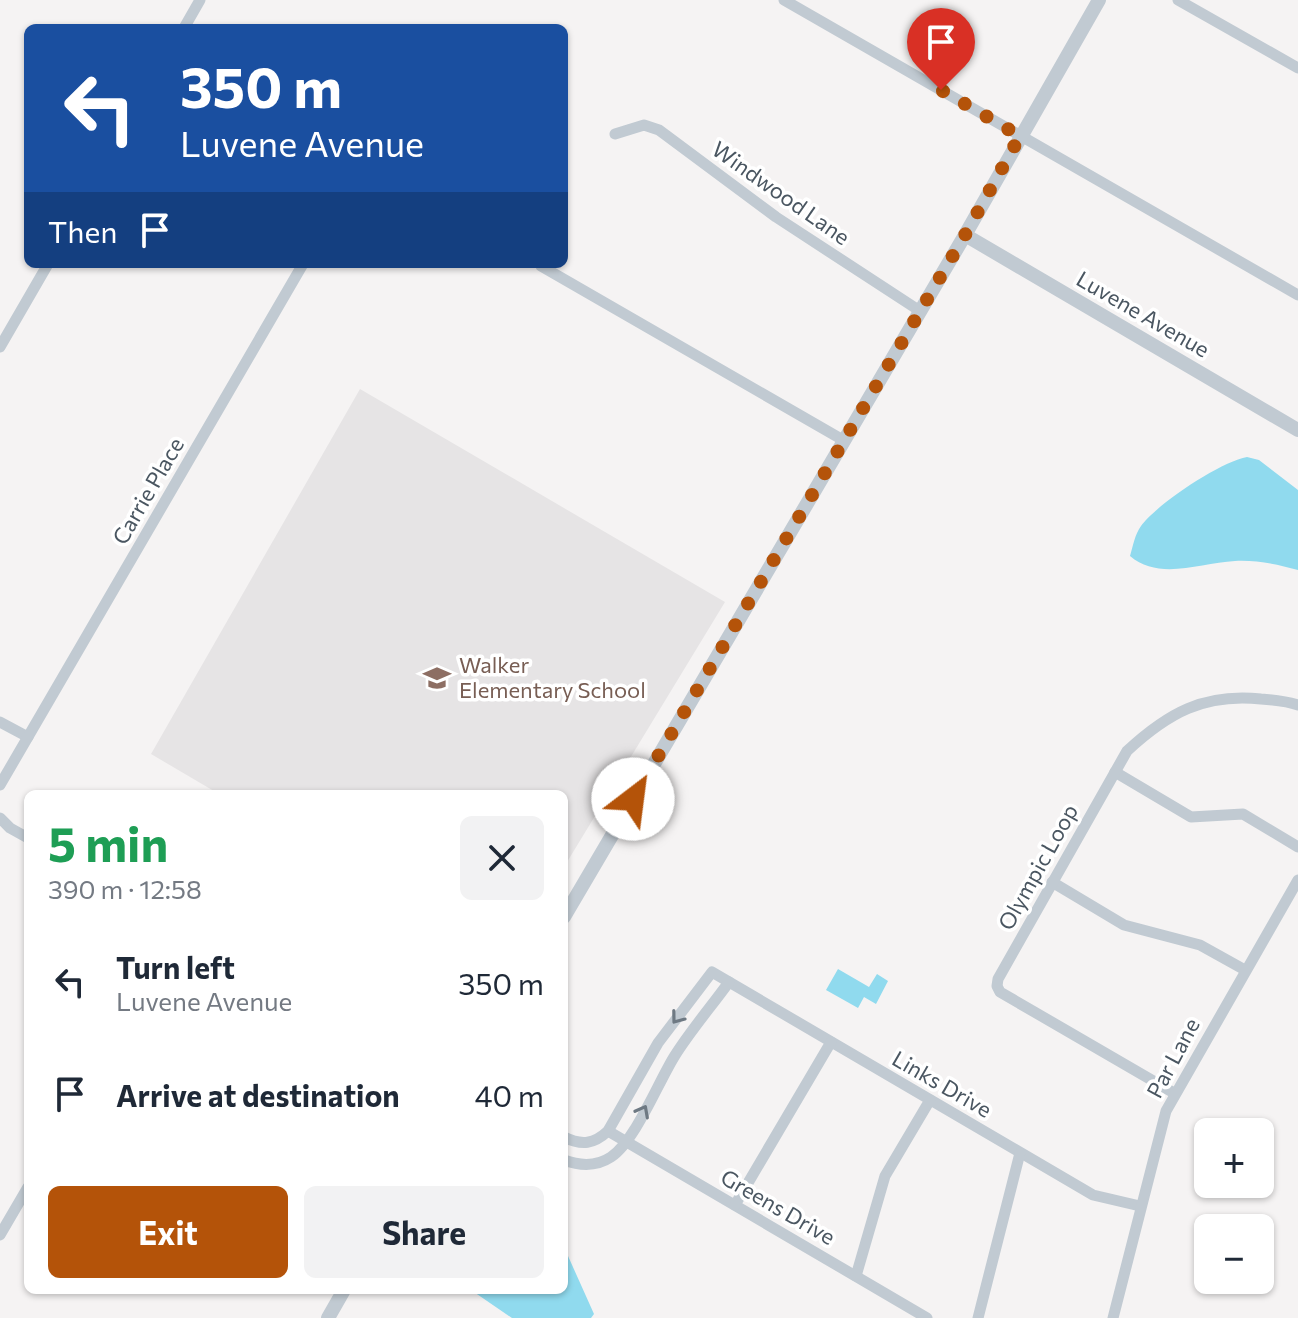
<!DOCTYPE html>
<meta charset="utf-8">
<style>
body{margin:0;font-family:Commissioner,sans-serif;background:#f2f2f3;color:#1f2937;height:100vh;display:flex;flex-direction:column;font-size:30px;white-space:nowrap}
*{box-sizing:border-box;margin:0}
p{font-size:26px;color:#747a83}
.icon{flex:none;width:44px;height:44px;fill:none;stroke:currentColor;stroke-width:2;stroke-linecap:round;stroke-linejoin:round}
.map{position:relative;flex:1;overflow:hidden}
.details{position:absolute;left:24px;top:790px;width:544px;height:504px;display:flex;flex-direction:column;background:#fff;border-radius:12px;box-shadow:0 2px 6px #0004}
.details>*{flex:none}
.banner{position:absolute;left:24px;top:24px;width:544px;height:244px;border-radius:12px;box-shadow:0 2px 6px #0004;background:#1a4fa0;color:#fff;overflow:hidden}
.buttons{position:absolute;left:1194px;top:1118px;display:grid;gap:16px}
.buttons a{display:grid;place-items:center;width:80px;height:80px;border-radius:12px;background:#fff;box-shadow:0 2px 6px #0004;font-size:40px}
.pin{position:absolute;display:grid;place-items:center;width:68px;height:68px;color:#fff;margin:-82px -34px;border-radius:50% 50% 50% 0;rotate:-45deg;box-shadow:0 0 8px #0007}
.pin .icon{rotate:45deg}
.me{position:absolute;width:88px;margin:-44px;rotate:30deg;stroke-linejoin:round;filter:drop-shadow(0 0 6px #0008)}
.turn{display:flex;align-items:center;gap:28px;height:168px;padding:0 24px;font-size:36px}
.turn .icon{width:104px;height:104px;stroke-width:2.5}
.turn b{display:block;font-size:56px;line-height:68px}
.then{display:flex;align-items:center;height:76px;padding:0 24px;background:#0003;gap:16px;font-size:30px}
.round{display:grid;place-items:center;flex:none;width:84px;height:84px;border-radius:12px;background:#f2f2f3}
.overview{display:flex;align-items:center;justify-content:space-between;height:136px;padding:0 24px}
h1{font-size:48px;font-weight:700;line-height:60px;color:#1e9e55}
.cta{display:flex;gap:16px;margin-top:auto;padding:16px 24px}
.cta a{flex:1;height:92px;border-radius:12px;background:#b45309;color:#fff;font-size:32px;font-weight:700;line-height:92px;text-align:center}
.cta a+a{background:#f2f2f3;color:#1f2937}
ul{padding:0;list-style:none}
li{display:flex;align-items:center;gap:24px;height:112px;padding:0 24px}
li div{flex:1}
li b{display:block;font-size:30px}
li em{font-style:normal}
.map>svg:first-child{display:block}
</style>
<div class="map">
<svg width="1298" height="1318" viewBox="0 0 1298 1318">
<rect width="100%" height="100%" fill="#f5f3f3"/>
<polygon fill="#e6e4e5" points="360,389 725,602 564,867 564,794 219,794 151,754"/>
<g fill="#90daee">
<path d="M1247,457L1259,460L1298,490V570C1277,564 1256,560 1235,561C1200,563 1159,581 1130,556C1133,546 1135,534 1141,526C1157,504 1220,462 1247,457Z"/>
<polygon points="838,969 869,987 877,974 888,981 876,1004 864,997 858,1008 826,990"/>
<polygon points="564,1247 594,1314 591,1318 512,1318 471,1290 564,1290"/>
</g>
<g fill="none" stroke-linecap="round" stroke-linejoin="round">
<g stroke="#c1cad2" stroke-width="11">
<polyline points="784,0 1298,295"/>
<polyline points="1178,0 1298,68"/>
<polyline points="184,28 200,0"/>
<polyline points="615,134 644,125 659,130 776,217 920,311"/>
<polyline points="541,266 843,440"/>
<polyline points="0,347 48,264"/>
<polyline points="0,722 28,737"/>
<polyline points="1115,772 1191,817 1243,814 1298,847"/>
<polyline points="0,785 303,264"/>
<polyline points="0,818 10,828 28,838"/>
<polyline points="1052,882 1124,925 1200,945 1245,970"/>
<path d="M1174,1093L1000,992L997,986L998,979L1127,751C1168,713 1204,693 1261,699C1274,700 1286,701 1298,705"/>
<polyline points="608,1131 927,1318"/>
<path d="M564,1137C582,1146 594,1144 608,1131L658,1043L712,972L1093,1195L1140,1206"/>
<path d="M564,1160C580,1166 596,1167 611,1157C635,1141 658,1083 674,1057C690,1031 711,1007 729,982"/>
<polyline points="735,1205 831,1042"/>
<polyline points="0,1235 28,1187"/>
<polyline points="856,1276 885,1176 930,1100"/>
<polyline points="978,1318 1020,1153"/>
<polyline points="1113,1318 1166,1111 1298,880"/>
</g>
<g stroke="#c1cad2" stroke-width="14">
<polyline points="965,235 1298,430"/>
<polyline points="564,917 965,235 1099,0"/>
<polyline points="328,1318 344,1290"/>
</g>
</g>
<defs><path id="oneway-chevron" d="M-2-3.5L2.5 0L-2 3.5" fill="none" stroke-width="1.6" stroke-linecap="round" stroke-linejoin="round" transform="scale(2)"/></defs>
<g stroke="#6e7983">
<use href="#oneway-chevron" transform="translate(677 1018) rotate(127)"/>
<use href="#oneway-chevron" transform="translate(643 1111) rotate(-62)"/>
</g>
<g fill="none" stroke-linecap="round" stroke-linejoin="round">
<polyline stroke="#b45309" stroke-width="14" stroke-dasharray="0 25.2" points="633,799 965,235 1020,136 941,90"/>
</g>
<defs>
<g id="school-bare" transform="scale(2.16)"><path d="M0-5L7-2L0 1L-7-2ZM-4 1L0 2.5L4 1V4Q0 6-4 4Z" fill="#8d6e63" stroke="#fff" stroke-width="2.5" paint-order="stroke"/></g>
</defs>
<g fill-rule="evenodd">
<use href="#school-bare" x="437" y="678"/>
</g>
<g text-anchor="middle" stroke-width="7" stroke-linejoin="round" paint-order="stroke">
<g font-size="22" fill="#4a5661" stroke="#fff">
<text transform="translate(781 193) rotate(35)" y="8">Windwood Lane</text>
<text transform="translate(1143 314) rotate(30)" y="8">Luvene Avenue</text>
<text transform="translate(148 491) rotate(-60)" y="8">Carrie Place</text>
<text transform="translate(1038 867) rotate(-61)" y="8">Olympic Loop</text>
<text transform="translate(1173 1058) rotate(-62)" y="8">Par Lane</text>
<text transform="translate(942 1084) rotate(30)" y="8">Links Drive</text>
<text transform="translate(778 1207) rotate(30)" y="8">Greens Drive</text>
</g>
<g font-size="22" fill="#785e54" stroke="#fff" text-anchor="start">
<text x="459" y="673">Walker<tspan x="459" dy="25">Elementary School</tspan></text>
</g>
</g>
</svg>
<div class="buttons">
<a>+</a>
<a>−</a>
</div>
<div class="pin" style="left:941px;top:90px;background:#d93025"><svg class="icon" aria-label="arrive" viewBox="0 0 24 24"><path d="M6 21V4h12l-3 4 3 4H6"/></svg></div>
<svg class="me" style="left:633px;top:799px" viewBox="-20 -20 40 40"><circle r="19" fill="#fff"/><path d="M0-13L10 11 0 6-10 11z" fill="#b45309"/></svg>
<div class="banner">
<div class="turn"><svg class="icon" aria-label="left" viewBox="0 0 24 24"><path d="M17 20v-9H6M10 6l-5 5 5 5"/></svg><div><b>350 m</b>Luvene Avenue</div></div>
<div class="then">Then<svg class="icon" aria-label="arrive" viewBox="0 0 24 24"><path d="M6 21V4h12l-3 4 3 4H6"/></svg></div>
</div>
<section class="details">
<div class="overview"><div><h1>5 min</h1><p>390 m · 12:58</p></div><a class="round"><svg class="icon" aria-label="close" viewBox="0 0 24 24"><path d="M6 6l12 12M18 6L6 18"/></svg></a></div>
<ul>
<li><svg class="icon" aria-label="left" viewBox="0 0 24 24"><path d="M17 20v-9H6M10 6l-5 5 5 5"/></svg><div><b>Turn left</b><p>Luvene Avenue</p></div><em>350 m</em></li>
<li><svg class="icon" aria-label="arrive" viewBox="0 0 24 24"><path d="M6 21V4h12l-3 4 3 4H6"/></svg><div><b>Arrive at destination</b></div><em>40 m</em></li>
</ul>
<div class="cta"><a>Exit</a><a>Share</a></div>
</section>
</div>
